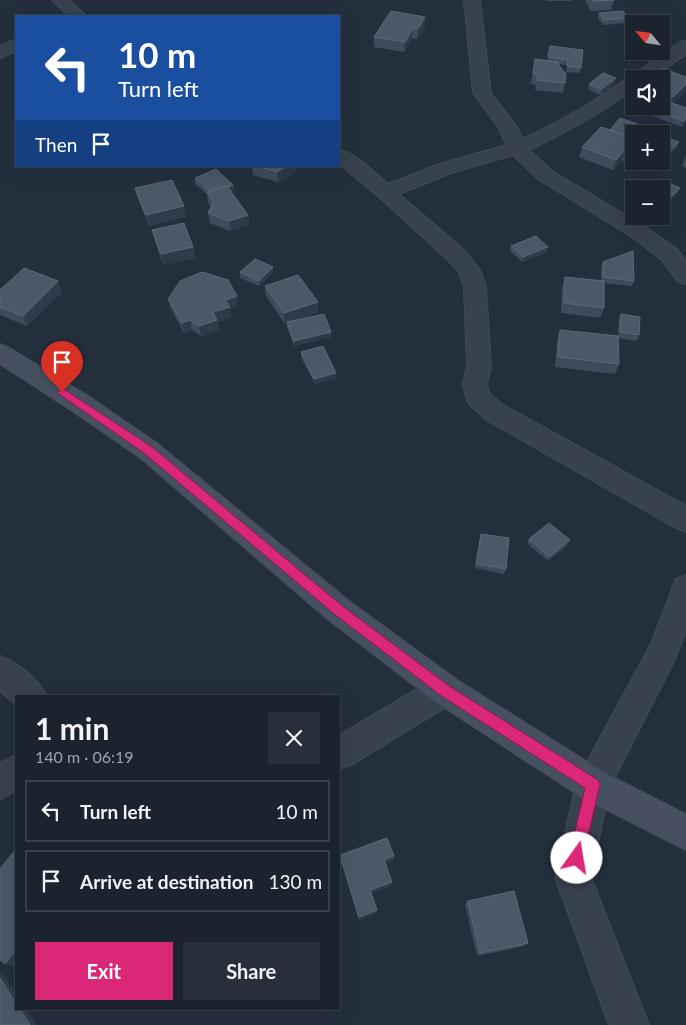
<!DOCTYPE html>
<meta charset="utf-8">
<style>
body{margin:0;font-family:Lato,sans-serif;background:#282f3a;color:#f1f3f6;height:100vh;display:flex;flex-direction:column;font-size:19px;white-space:nowrap}
*{box-sizing:border-box;margin:0}
p{font-size:16px;color:#a0a4aa}
.icon{flex:none;width:28px;height:28px;fill:none;stroke:currentColor;stroke-width:2;stroke-linecap:round;stroke-linejoin:round}
.map{position:relative;flex:1;overflow:hidden}
.drawer{position:absolute;left:15px;top:695px;width:325px;height:315px;display:flex;flex-direction:column;background:#1b232e;border-radius:0px;box-shadow:0 5px 20px #0002,0 0 0 1px #39404a}
.drawer>*{flex:none}
.top-card{position:absolute;left:15px;top:15px;width:325px;height:152px;border-radius:0px;box-shadow:0 5px 20px #0002,0 0 0 1px #39404a;background:#1a4fa0;color:#fff;overflow:hidden}
.needle{width:32px;rotate:299deg}
.fabs{position:absolute;left:625px;top:15px;display:grid;gap:10px}
.fabs a{display:grid;place-items:center;width:45px;height:45px;border-radius:0px;background:#1b232e;box-shadow:0 5px 20px #0002,0 0 0 1px #39404a;font-size:25px}
.pin{position:absolute;display:grid;place-items:center;width:42px;height:42px;color:#fff;margin:-51px -21px;border-radius:50% 50% 50% 0;rotate:-45deg;box-shadow:0 0 5px #0007}
.pin .icon{rotate:45deg}
.me{position:absolute;width:55px;margin:-28px;rotate:13deg;stroke-linejoin:round;filter:drop-shadow(0 0 4px #0008)}
.turn{display:flex;align-items:center;gap:18px;height:105px;padding:0 20px;font-size:22px}
.turn .icon{width:65px;height:65px;stroke-width:2.5}
.turn b{display:block;font-size:35px;line-height:42px}
.then{display:flex;align-items:center;height:48px;padding:0 20px;background:#0003;gap:10px;font-size:19px}
.round{display:grid;place-items:center;flex:none;width:52px;height:52px;border-radius:0px;background:#282f3a}
.overview{display:flex;align-items:center;justify-content:space-between;height:85px;padding:0 20px}
h1{font-size:30px;font-weight:700;line-height:38px}
.action{display:flex;gap:10px;margin-top:auto;padding:10px 20px}
.action a{flex:1;height:58px;border-radius:0px;background:#db2777;color:#fff;font-size:20px;font-weight:700;line-height:58px;text-align:center}
.action a+a{background:#282f3a;color:#f1f3f6}
ul{padding:0;list-style:none}
li{display:flex;align-items:center;gap:15px;height:62px;margin:0 10px 8px;padding:0 10px;border:2px solid #39404a;border-radius:0px}
li div{flex:1}
li b{display:block;font-size:19px}
li em{font-style:normal}
.map>svg:first-child{display:block}
</style>
<div class="map">
<svg width="686" height="1025" viewBox="0 0 686 1025">
<rect width="100%" height="100%" fill="#242f3e"/>
<g fill="none" stroke-linecap="round" stroke-linejoin="round">
<g stroke="#414a57" stroke-width="2">
<g id="street">
<polygon points="52,0 69,0 86,16 69,16"/>
<path d="M464,0H480L491,93L517,127L522,139C579,114 629,78 680,42L686,41V54L651,79H634V90C600,113 566,133 529,150L552,171L649,229L678,250L686,261V284L678,282L662,260L635,239L538,179L513,155L454,172L399,194L465,251L480,270L486,287L491,366L487,384L489,393L503,405L686,506V532L676,528L485,419L469,404L466,397L463,384L467,366L464,287L459,272L449,261L378,196L339,164V150C358,154 373,172 388,184L440,164L506,145L499,128L473,93Z"/>
<polygon points="16,39 16,51 0,58 0,46"/>
<polygon points="686,575 686,630 675,659 609,789 591,877 649,1025 609,1025 555,877 576,785 581,773 651,644 676,579"/>
<path d="M0,656C18,663 39,679 46,696H16V705L0,691Z"/>
<polygon points="445,675 456,679 461,690 456,701 351,765 339,769 339,735 434,679"/>
<polygon points="16,755 16,791 0,799 0,763"/>
</g>
</g>
<g stroke="#414a57" stroke-width="2">
<polygon id="secondary" points="0,344 8,347 87,395 157,443 348,600 456,679 605,773 686,814 686,850 581,797 434,701 326,618 139,457 69,409 0,364"/>
</g>
<use href="#street" fill="#38414e" fill-rule="evenodd"/>
<use href="#secondary" fill="#465061" fill-rule="evenodd"/>
</g>
<g fill="#3f4b5c">
<polygon points="546,0 572,0 571,1 547,1"/>
<polygon points="585,0 614,0 611,10 591,11"/>
<polygon points="391,11 425,27 417,39 412,38 404,52 374,47 374,37"/>
<polygon points="599,13 628,18 627,23 603,25 598,18"/>
<polygon points="632,16 647,23 647,24 634,24 634,27 630,21"/>
<polygon points="550,46 581,68 580,73 566,72 567,65 558,64 565,83 563,93 535,90 536,85 531,84 535,59 548,61"/>
<polygon points="686,77 673,103 686,122 682,127 652,116 654,110 661,106 661,79"/>
<polygon points="616,78 614,84 601,95 588,89 589,84"/>
<polygon points="610,130 634,134 634,161 639,161 635,166 622,161 613,170 579,157 582,147"/>
<polygon points="661,135 677,148 665,159 661,158"/>
<polygon points="686,155 686,168 682,166"/>
<polygon points="252,166 297,166 297,171 278,182 253,175"/>
<polygon points="195,178 233,185 234,190 231,191 248,215 249,225 230,231 210,223 208,213 211,207 208,202 207,194 195,184"/>
<polygon points="135,188 186,217 149,226 138,199"/>
<polygon points="634,198 634,208 629,206 631,201"/>
<polygon points="152,230 193,247 195,258 163,265 155,241"/>
<polygon points="511,246 547,252 522,262 510,251"/>
<polygon points="603,262 634,281 632,286 604,283 604,308 600,318 561,313 562,287 565,277 601,281 601,267"/>
<polygon points="240,272 273,272 259,286 240,278"/>
<polygon points="265,286 318,302 318,312 292,321 331,332 331,337 294,346 287,327 287,323 285,324 266,296"/>
<polygon points="0,290 62,292 27,326 0,315"/>
<polygon points="168,299 238,306 230,309 231,317 217,322 219,330 201,336 192,330 184,333 171,309"/>
<polygon points="621,314 639,335 637,341 618,338 619,364 615,374 555,367 557,340 560,330 618,336 619,319"/>
<polygon points="301,352 336,378 315,384 301,357"/>
<polygon points="481,534 506,569 504,574 475,568"/>
<polygon points="529,539 568,545 548,561 527,543"/>
<polygon points="340,855 394,856 393,860 386,863 391,886 371,893 377,910 376,913 359,920 340,859"/>
<polygon points="468,901 528,943 524,946 477,956 465,904"/>
</g>
<g fill="#2f3b4b">
<polygon points="425,17 425,27 417,39 418,29"/>
<polygon points="413,28 412,38 404,52 405,42"/>
<polygon points="616,78 614,84 601,95 602,89"/>
<polygon points="686,84 686,91 669,107 673,97"/>
<polygon points="686,119 686,122 682,127 684,121"/>
<polygon points="679,142 677,148 665,159 667,154"/>
<polygon points="625,150 622,161 613,170 616,160"/>
<polygon points="287,166 297,166 297,171 278,182 277,172"/>
<polygon points="233,185 234,190 212,200 212,194"/>
<polygon points="680,188 678,193 661,210 661,207"/>
<polygon points="184,206 186,217 149,226 146,215"/>
<polygon points="248,215 249,225 230,231 229,221"/>
<polygon points="193,247 195,258 163,265 161,254"/>
<polygon points="548,247 547,252 522,262 523,257"/>
<polygon points="273,267 273,272 259,286 259,281"/>
<polygon points="58,281 62,292 27,326 23,316"/>
<polygon points="237,296 238,306 230,309 231,317 217,322 219,330 201,336 199,326 225,300"/>
<polygon points="318,302 318,312 285,324 284,313"/>
<polygon points="190,320 192,330 184,333 182,323"/>
<polygon points="331,332 331,337 294,346 294,341"/>
<polygon points="336,373 336,378 315,384 314,379"/>
<polygon points="570,540 568,545 548,561 550,557"/>
<polygon points="394,856 393,860 384,864 384,860"/>
<polygon points="392,882 391,886 370,894 370,890"/>
<polygon points="377,910 376,913 359,920 359,917"/>
<polygon points="16,950 16,962 13,967 5,964"/>
<polygon points="0,974 4,975 16,993 16,1003 0,978"/>
<polygon points="20,1009 26,1009 37,1025 30,1025"/>
</g>
<g fill="#4b5868" stroke="#5c6777">
<polygon points="593,0 614,0 594,1"/>
<polygon points="391,11 425,17 418,29 413,28 405,42 374,37"/>
<polygon points="623,11 628,18 604,20 599,13"/>
<polygon points="642,15 647,23 637,24 632,16"/>
<polygon points="550,46 583,50 581,68 567,66 568,60 548,57"/>
<polygon points="535,59 558,62 558,64 566,74 565,83 537,80 538,75 533,74"/>
<polygon points="662,68 686,77 686,84 673,97 661,93 661,79 650,79"/>
<polygon points="603,73 616,78 602,89 589,84"/>
<polygon points="664,100 686,108 686,119 684,121 654,110 658,106 661,106 661,103"/>
<polygon points="620,118 649,128 645,134 634,134 634,138 610,130"/>
<polygon points="601,127 634,138 634,154 625,150 616,160 582,147"/>
<polygon points="661,135 679,142 667,154 661,151"/>
<polygon points="257,166 287,166 277,172"/>
<polygon points="216,169 233,185 228,187 227,186 209,191 195,178"/>
<polygon points="172,180 184,206 146,215 135,188"/>
<polygon points="664,181 680,188 661,207 661,189 657,189"/>
<polygon points="227,186 248,215 229,221 208,213 213,202 207,192"/>
<polygon points="184,223 193,247 161,254 152,230"/>
<polygon points="536,236 548,247 523,257 511,246"/>
<polygon points="633,251 634,281 603,277 603,262"/>
<polygon points="255,259 273,267 259,281 240,272"/>
<polygon points="24,268 58,281 23,316 0,307 0,290"/>
<polygon points="202,272 228,280 237,296 225,300 230,307 213,312 217,320 199,326 190,320 182,323 168,299 180,281"/>
<polygon points="298,275 318,302 284,313 265,286"/>
<polygon points="565,277 604,281 604,308 564,303"/>
<polygon points="324,314 331,332 294,341 287,322"/>
<polygon points="621,314 640,317 639,335 620,332"/>
<polygon points="560,330 618,336 619,364 558,357"/>
<polygon points="323,346 336,373 314,379 301,352"/>
<polygon points="549,523 570,540 550,557 529,539"/>
<polygon points="481,534 509,538 506,569 476,564"/>
<polygon points="387,838 394,856 384,860 392,882 370,890 377,910 359,917 340,855"/>
<polygon points="16,849 16,950 5,964 0,960 0,869"/>
<polygon points="514,891 528,943 480,953 468,901"/>
<polygon points="0,978 16,1003 16,1009 20,1009 30,1025 0,1025"/>
</g>
<polygon fill="#db2777" stroke="#8e194d" points="62,388 152,447 341,605 449,686 598,780 600,784 582,863 577,866 572,863 569,858 585,788 440,695 333,613 144,453 59,394 57,392"/>
</svg>
<div class="fabs">
<a><svg class="needle" viewBox="-14 -14 28 28"><path d="M0-13l5 13h-10z" fill="#e53935"/><path d="M0 13l5-13h-10z" fill="#a0a4aa"/></svg></a>
<a><svg class="icon" aria-label="sound" viewBox="0 0 24 24"><path d="M4 9h4l5-4v14l-5-4H4zM17 9q2 3 0 6"/></svg></a>
<a>+</a>
<a>−</a>
</div>
<div class="pin" style="left:62px;top:392px;background:#d93025"><svg class="icon" aria-label="arrive" viewBox="0 0 24 24"><path d="M6 21V4h12l-3 4 3 4H6"/></svg></div>
<svg class="me" style="left:577px;top:858px" viewBox="-20 -20 40 40"><circle r="19" fill="#fff"/><path d="M0-13L10 11 0 6-10 11z" fill="#db2777"/></svg>
<div class="top-card">
<div class="turn"><svg class="icon" aria-label="left" viewBox="0 0 24 24"><path d="M17 20v-9H6M10 6l-5 5 5 5"/></svg><div><b>10 m</b>Turn left</div></div>
<div class="then">Then<svg class="icon" aria-label="arrive" viewBox="0 0 24 24"><path d="M6 21V4h12l-3 4 3 4H6"/></svg></div>
</div>
<section class="drawer">
<div class="overview"><div><h1>1 min</h1><p>140 m · 06:19</p></div><a class="round"><svg class="icon" aria-label="close" viewBox="0 0 24 24"><path d="M6 6l12 12M18 6L6 18"/></svg></a></div>
<ul>
<li><svg class="icon" aria-label="left" viewBox="0 0 24 24"><path d="M17 20v-9H6M10 6l-5 5 5 5"/></svg><div><b>Turn left</b></div><em>10 m</em></li>
<li><svg class="icon" aria-label="arrive" viewBox="0 0 24 24"><path d="M6 21V4h12l-3 4 3 4H6"/></svg><div><b>Arrive at destination</b></div><em>130 m</em></li>
</ul>
<div class="action"><a>Exit</a><a>Share</a></div>
</section>
</div>
